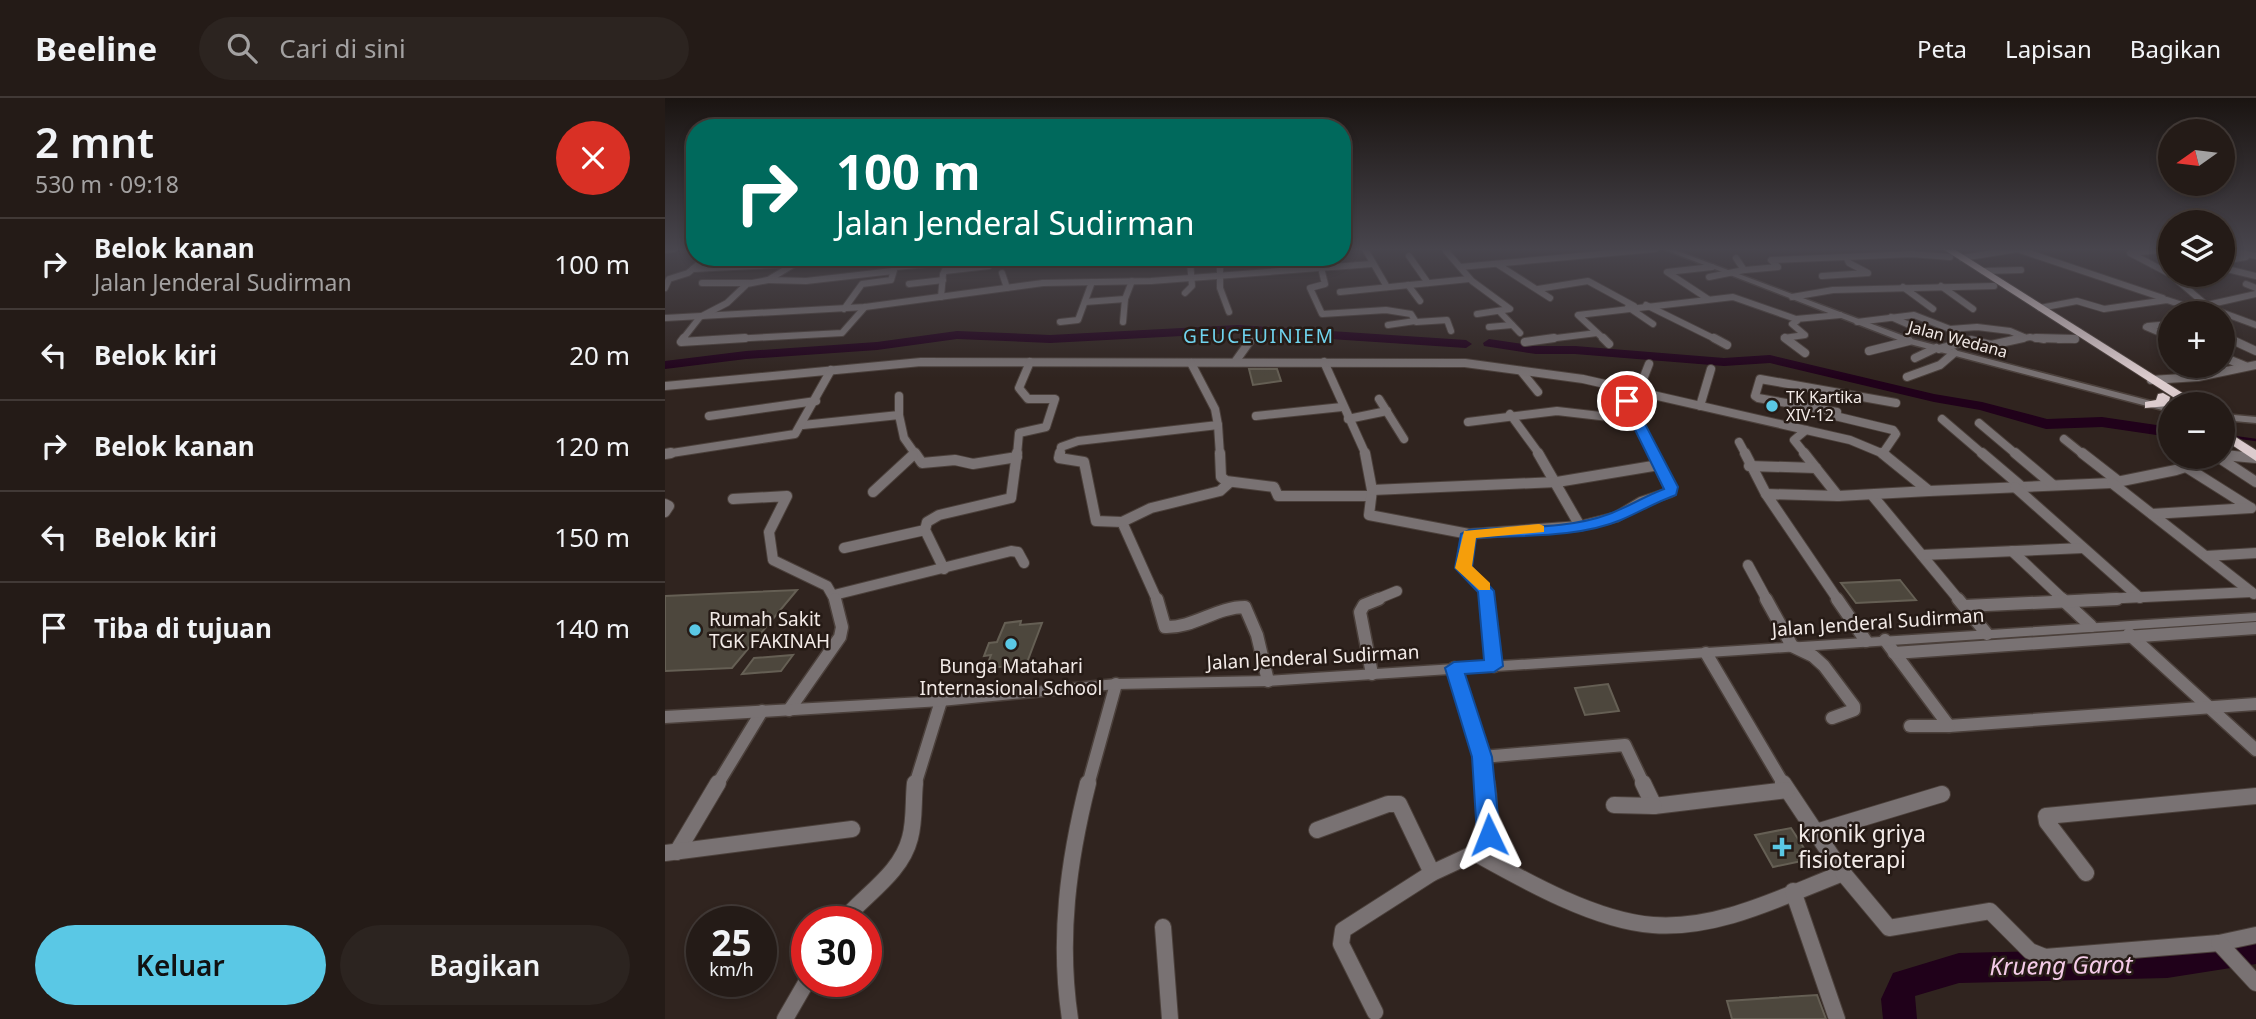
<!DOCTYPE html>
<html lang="id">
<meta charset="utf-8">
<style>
body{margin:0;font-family:"Noto Sans",sans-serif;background:#2c2420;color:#f1f3f6;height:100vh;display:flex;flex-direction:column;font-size:26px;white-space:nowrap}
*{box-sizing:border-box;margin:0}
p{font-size:23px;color:#a3a1a1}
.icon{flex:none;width:38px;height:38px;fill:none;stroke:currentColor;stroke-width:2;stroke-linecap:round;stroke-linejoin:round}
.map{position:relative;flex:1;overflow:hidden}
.drawer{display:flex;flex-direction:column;background:#241b17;width:665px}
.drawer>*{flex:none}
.guide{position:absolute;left:21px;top:21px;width:665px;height:147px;border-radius:28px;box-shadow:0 4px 10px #0003,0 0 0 2px #413936;background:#00695c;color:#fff;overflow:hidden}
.needle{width:46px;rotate:256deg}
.tools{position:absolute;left:1493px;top:21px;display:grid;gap:14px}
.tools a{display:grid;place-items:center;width:77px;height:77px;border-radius:50%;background:#241b17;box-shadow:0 4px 10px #0003,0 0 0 2px #413936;font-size:35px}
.speed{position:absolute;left:21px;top:808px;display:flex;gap:14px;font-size:35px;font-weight:700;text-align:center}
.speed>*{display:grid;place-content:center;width:91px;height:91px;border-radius:50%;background:#241b17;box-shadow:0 4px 10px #0003,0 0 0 2px #413936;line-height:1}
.speed small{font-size:18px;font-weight:400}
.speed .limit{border:10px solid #d22;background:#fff;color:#111}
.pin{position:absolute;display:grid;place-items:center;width:60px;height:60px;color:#fff;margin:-30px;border:4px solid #fff;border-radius:50%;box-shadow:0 2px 7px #0007}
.me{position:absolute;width:77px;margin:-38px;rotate:358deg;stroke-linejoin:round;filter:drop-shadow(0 0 5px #0008)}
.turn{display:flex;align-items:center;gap:24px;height:147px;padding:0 35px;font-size:32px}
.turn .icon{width:91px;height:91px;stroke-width:2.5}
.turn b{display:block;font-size:49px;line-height:60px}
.round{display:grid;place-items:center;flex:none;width:74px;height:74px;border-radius:37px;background:#2c2420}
.summary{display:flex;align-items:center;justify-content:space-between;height:119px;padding:0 35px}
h1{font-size:42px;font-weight:600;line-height:52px}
.button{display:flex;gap:14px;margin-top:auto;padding:14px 35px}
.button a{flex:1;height:80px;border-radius:42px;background:#5ac8e5;color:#111;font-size:28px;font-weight:600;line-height:80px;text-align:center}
.button a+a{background:#2c2420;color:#f1f3f6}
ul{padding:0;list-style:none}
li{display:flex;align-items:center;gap:21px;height:91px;padding:0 35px;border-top:2px solid #413936}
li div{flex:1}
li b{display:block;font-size:26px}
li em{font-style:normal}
header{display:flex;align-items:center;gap:42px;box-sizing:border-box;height:98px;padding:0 35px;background:#241b17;border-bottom:2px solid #413936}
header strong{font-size:33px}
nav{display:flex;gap:38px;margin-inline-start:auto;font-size:24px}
.search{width:490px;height:63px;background:#2c2420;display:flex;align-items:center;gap:18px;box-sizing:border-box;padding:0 24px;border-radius:38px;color:#a3a1a1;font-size:26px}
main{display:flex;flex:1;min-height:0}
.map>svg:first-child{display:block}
</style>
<header>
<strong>Beeline</strong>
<div class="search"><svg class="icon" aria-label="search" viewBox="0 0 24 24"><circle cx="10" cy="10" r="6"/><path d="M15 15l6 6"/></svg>Cari di sini</div>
<nav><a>Peta</a><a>Lapisan</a><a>Bagikan</a></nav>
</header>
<main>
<section class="drawer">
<div class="summary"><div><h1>2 mnt</h1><p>530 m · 09:18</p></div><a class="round" style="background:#d93025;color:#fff"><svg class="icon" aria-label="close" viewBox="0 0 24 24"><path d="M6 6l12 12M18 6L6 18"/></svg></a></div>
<ul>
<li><svg class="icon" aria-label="right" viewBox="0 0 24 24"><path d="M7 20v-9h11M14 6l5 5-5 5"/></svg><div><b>Belok kanan</b><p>Jalan Jenderal Sudirman</p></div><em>100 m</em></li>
<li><svg class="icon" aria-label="left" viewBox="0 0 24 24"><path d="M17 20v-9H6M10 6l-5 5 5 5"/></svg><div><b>Belok kiri</b></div><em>20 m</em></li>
<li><svg class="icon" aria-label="right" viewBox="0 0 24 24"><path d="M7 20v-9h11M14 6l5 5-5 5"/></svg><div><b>Belok kanan</b></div><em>120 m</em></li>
<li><svg class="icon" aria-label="left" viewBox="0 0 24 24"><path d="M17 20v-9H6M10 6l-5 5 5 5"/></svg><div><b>Belok kiri</b></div><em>150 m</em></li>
<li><svg class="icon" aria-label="arrive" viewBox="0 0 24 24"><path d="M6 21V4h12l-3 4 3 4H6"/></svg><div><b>Tiba di tujuan</b></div><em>140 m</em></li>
</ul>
<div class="button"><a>Keluar</a><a>Bagikan</a></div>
</section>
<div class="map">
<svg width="1591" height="921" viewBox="0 0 1591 921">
<rect width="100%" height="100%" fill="#30241f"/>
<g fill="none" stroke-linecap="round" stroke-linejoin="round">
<polyline stroke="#20011a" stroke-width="2.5" points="1569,339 1591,342"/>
<g fill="#20011a" fill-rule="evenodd">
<polygon points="573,227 801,242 807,246 801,250 573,235 385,245 292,241 212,252 81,261 0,271 0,263 81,253 212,244 292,233 385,237"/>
<polygon points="824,241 871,248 910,248 1059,260 1105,257 1269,296 1317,304 1382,321 1437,319 1505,329 1505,339 1437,329 1381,331 1315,312 1269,304 1105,265 1059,268 910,256 871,256 819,248 818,245"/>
<polygon points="1591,836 1591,866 1502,880 1294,885 1250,898 1252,921 1218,921 1216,901 1228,875 1294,855 1502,850"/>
</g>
</g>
<g fill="#4d473d" stroke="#655f54" stroke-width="2">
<polygon points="584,271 612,271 616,283 588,287"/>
<polygon points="1235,482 1251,502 1191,505 1176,485"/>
<polygon points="132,492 67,570 0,573 0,498"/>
<polygon points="356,523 355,527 377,525 361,567 321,570 326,557 319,558 324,545 332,544 340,525"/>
<polygon points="128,557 116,573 77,576 89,560"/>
<polygon points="943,586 954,613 920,617 910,590"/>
<polygon points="1126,730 1146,761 1108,769 1090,737"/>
<polygon points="1152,897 1161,921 1067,921 1062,903"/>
</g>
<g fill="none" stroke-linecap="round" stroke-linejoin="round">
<g stroke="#4b403b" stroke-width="8">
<g id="minor-far4">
<polyline points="700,151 722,189"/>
<polyline points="783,151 781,153 807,183 845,211 812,216"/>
<polyline points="1352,151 1498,200"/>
<polyline points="1558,151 1591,158"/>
<polyline points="0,152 9,151"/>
<polyline points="1494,152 1465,155 1505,176"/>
<polyline points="744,158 763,185"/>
<polyline points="555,159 555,190 564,214"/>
<polyline points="1297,160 1353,151"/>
<polyline points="1558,163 1581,159"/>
<polyline points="134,165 197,159"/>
<polyline points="832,166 885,200"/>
<polyline points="795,169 990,151"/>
<polyline points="656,170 660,186 645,190 657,216 721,212 746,216 751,224 782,222 786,233"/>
<polyline points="1558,170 1591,178"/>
<polyline points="28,171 128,166"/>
<polyline points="1080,172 1113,169 1106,162 1181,159"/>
<polyline points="280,173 324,168 327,162 324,159"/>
<polyline points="1318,173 1356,172"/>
<polyline points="337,175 342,190"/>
<polyline points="1506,177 1545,210 1591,227"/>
<polyline points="1532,177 1545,180"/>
<polyline points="1157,178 1203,175 1184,165 1181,159 1246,156 1285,159"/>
<polyline points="1044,179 1079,172 1071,160"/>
<polyline points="103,182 141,183 228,173"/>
<polyline points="37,185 85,185"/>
<polyline points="244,186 278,182"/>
<polyline points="1581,186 1591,190"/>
<polyline points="743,187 755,203"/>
<polyline points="1276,188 1308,211"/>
<polyline points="1238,189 1268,211"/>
<polyline points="0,190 4,181 23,175 42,159"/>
<polyline points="873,191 923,183 969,208"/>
<polyline points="675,194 804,181"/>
<polyline points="520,195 527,188 525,163"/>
<polyline points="1127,199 1168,192 1329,188"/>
<polyline points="1043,201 1002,174 1047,169"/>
<polyline points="420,204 460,201"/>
<polyline points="981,207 1052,242"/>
<polyline points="1542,207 1591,196"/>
<polyline points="963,209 988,226"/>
<polyline points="1375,210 1412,203 1439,211 1502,202 1530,211"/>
<polyline points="179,211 197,186 226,182 230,169 284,164 278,176 276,199"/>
<polyline points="835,214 855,235"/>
<polyline points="1508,215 1529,211"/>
<polyline points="1226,219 1260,234"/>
<polyline points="0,220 200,209 378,185 486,183 707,166"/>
<polyline points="395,224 413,222 427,184"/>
<polyline points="458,224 460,201 467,183"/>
<polyline points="1192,224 1249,217 1285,231 1312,229 1345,233 1359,239"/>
<polyline points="723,227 750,223"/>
<polyline points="1483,228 1505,226"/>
<polyline points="824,229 847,227"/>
<polyline points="1481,229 1505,239"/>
<polyline points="1558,238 1567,242"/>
<polyline points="1119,240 1140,237 1127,226 1132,223"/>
<polyline points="1119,240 1122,242"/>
<polyline points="17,242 35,219 62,205 82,186 103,182 141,159"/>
<polyline points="49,242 177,235 200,209"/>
<polyline points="875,242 932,235"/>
<polyline points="940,242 913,217 1068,199 1131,221 1175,217"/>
<polyline points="1350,242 1365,239 1379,242"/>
<polyline points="1394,242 1410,241"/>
</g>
</g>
<g stroke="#4b403b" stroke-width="10">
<g id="minor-far3">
<polyline points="19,240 16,244 80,240"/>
<polyline points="938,240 944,246"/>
<polyline points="1049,240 1062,247"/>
<polyline points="1120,240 1140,255"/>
<polyline points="1371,240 1410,241"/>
<polyline points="1563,240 1591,253"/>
<polyline points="860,244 889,240"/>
<polyline points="1274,251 1306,242 1326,247 1358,240"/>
<polyline points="1204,253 1244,243"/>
<polyline points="1558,259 1580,268"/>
<polyline points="1250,260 1271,250"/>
<polyline points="570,264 585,243"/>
<polyline points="659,264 701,357"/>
<polyline points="856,273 873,294"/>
<polyline points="1242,279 1275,267 1289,255"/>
<polyline points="1486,282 1533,279 1591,267"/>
<polyline points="0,288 256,264 800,265 918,281 1185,342 1221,357"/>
<polyline points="958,290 989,357"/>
<polyline points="973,294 984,266"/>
<polyline points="234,298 234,317"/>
<polyline points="714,301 739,341"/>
<polyline points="1035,308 1046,271"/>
<polyline points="1172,314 1093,300 1090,298 1095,281 1231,305"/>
<polyline points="845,316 875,357"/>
<polyline points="44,318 151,303"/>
<polyline points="591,318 677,309"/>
<polyline points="1170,318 1228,332 1231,336 1218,355"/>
<polyline points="683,321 722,313"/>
<polyline points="1277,321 1319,357"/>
<polyline points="803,324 892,313 970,322"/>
<polyline points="1314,325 1352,357"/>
<polyline points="138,327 234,317 239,340 251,357"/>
<polyline points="553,327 555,357"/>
<polyline points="1399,341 1419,357"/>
<polyline points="1074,344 1081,357"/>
<polyline points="0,356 130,336 166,272"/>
<polyline points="352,357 354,335 381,329 390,301 363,301 354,290 365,264"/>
<polyline points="395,357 396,349 413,343 553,327 550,311 526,265"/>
<polyline points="1141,357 1129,342 1141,332"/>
</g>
</g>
<g stroke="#4b403b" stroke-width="12">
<g id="minor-far2">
<polyline points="250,355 257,365 290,362 308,366 352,359"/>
<polyline points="395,355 394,360 419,364 431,423 457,424 492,502"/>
<polyline points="555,355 556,379 561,383 609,389 613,398 706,398"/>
<polyline points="700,355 707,392 704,417 804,436 915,428 951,419 976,404 1006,394 988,355"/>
<polyline points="873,355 915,428"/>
<polyline points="1080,355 1101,396"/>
<polyline points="1139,355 1173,398"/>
<polyline points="1217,355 1264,393 1447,385 1511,372 1553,359"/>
<polyline points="1317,355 1357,389"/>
<polyline points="1350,355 1388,387"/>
<polyline points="1417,355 1453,383"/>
<polyline points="0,356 6,355"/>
<polyline points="1558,357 1591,360"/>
<polyline points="1553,359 1591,384"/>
<polyline points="1084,368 1151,370"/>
<polyline points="1521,369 1586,410"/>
<polyline points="1447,385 1589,496"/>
<polyline points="1350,389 1475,500"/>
<polyline points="707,392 892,384 994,367"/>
<polyline points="208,394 248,357"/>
<polyline points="1207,397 1294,502"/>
<polyline points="68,401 122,398 104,434 108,462 162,488 170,502"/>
<polyline points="0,406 4,408 0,414"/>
<polyline points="1487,416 1586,410"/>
<polyline points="457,424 486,410 555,393 565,384"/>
<polyline points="804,436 799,469 821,493 822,502"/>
<polyline points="179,450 260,432"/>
<polyline points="1347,453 1399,502"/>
<polyline points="1257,457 1418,450"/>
<polyline points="1541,458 1591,455"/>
<polyline points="1083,467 1102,502"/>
<polyline points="279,471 260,432 262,424 274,417 346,400 352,355"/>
<polyline points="169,497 346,453 353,454 359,465"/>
<polyline points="710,502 732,493"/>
<polyline points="1173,502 1101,396 1173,398 1264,393"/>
<polyline points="1416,502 1586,494"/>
</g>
</g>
<g stroke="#4b403b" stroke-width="15">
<g id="minor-far1">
<path d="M492,501L500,529C529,530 551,509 580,509L592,537L603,583"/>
<polyline points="822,501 829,568"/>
<polyline points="1101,501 1127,548 1148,558 1159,568 1189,608 1189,612 1167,620"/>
<polyline points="1172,501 1201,543"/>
<polyline points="1293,501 1322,536"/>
<polyline points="1397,501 1426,528"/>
<polyline points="1300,508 1452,501"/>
<polyline points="1464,536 1591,652"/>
<polyline points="1220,542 1284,628 1591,606"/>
<polyline points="1041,555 1119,687"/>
<polyline points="1229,555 1591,530"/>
<polyline points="789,570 812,638 822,687"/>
<polyline points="707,576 695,514 699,507 714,501"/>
<polyline points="124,612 175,539 177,529 170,501"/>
<polyline points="1245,628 1284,628"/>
<polyline points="817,659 960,647 979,687"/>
<polyline points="52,687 97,613"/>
<polyline points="250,687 276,603"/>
<polyline points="423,687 451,586"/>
</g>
</g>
<g stroke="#4b403b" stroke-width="18">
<g id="minor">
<path d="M822,685C826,711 825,733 810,755C860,783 931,823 988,827C1054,832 1118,798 1178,775L1118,685"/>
<polyline points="978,685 989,708 1122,692"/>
<polyline points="949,707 989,708"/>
<polyline points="652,732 723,706 734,706 767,775"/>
<polyline points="1151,734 1277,696"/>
<polyline points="12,754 53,685"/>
<polyline points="0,755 187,731"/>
<polyline points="1178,775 1224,830 1325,813 1365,853 1380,859 1554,845 1591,837"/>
<polyline points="1421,775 1382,724 1381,718 1591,698"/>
<polyline points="1128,793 1172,921"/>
<path d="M177,824C199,797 236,776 245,740C250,722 248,703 250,685"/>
<polyline points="498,829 505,921"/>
<polyline points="1554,845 1591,885"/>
<polyline points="710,914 676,846 678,832 767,775 810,755"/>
<polyline points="120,921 142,883"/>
<path d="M405,921C393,841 403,764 423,685"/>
</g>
</g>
<g stroke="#4b403b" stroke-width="3">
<g id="tertiary">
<polygon points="998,151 1007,151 1247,241 1505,308 1505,314 1241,245"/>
<polygon points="1558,316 1591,319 1591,325 1558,322"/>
<polygon points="1591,515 1591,523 603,588 451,591 276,608 0,625 0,613 276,598 451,581 603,578"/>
</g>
</g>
<g stroke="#4b403b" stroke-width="2">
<g id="trunk">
<polygon points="1278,151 1289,151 1535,306 1519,306"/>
<polygon points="1498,295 1505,299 1503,308 1480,310 1480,304 1491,302 1493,296"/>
<polygon points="1558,331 1591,352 1591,363 1558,341"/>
</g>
</g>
<use href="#minor-far4" stroke="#797273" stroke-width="6"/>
<use href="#minor-far3" stroke="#797273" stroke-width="8"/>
<use href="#minor-far2" stroke="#797273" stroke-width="10"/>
<use href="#minor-far1" stroke="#797273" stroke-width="12"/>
<use href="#minor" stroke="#797273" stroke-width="16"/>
<use href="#tertiary" fill="#797273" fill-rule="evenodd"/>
<use href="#trunk" fill="#dcccce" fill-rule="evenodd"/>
</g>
<linearGradient id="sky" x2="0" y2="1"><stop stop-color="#1a1411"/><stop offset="0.54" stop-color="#48454d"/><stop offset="1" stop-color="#48454d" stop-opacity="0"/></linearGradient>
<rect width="1591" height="280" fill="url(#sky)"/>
<path fill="#1a73e8" stroke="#114b97" stroke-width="2" d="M958,300L968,303L1013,389L1011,397C991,404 975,414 956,422C913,440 857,437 811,440L807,469L829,493L838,568L829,574L800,576L827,659L835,737L832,743L824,746L816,743L812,737L807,659L780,570L789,564L819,562L813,494L790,470L796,436L804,432C849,428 902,432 944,416C963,409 980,398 999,391L956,303Z"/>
<polygon fill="#f59e0b" points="874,426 879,428 879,434 811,440 807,468 825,485 825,492 814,492 790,470 799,433"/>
<g fill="#5ac8e5" stroke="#261b16" stroke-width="2.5">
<circle cx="1107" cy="308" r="7"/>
<circle cx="30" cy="532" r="7"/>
<circle cx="346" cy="546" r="7"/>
<path d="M1113.5 738.5h7v7h7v7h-7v7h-7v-7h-7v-7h7z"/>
</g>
<g text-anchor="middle" stroke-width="5" stroke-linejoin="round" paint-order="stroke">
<g font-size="16" fill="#f2eae7" stroke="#261b16">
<text transform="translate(1293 241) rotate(15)" y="6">Jalan Wedana</text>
</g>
<g font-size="16" fill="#f2eae7" stroke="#261b16" text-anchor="start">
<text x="1121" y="305">TK Kartika<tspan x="1121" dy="18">XIV-12</tspan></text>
</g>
<g font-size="19" letter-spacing="2" fill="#70d3ee" stroke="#261b16">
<text x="594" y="245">GEUCEUINIEM</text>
</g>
<g font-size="19" fill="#f2eae7" stroke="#261b16" text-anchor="start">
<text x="44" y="528">Rumah Sakit<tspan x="44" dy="22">TGK FAKINAH</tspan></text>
<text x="346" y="575" text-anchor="middle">Bunga Matahari<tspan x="346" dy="22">Internasional School</tspan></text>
</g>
<g font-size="19" fill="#f2eae7" stroke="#261b16">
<text transform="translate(1213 524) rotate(-4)" y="7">Jalan Jenderal Sudirman</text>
<text transform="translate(648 559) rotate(-3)" y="7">Jalan Jenderal Sudirman</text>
</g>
<g font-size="23" fill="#f2eae7" stroke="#261b16" text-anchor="start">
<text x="1133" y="744">kronik griya<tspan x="1133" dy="26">fisioterapi</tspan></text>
</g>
<g font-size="24" font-style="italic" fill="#f4cbe8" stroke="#261b16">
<text transform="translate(1396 868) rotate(-1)" y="8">Krueng Garot</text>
</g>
</g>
</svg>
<div class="tools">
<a><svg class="needle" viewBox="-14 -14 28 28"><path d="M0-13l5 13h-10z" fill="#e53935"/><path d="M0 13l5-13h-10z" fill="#a3a1a1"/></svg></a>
<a><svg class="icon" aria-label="layers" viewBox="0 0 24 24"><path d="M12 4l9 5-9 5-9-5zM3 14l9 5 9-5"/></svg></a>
<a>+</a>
<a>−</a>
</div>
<div class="speed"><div>25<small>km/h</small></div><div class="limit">30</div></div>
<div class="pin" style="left:962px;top:303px;background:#d93025"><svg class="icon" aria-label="arrive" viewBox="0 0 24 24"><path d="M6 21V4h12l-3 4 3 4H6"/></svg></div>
<svg class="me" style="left:824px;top:737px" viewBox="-20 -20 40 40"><path d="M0-17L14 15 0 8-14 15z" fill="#1a73e8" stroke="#fff" stroke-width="4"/></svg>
<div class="guide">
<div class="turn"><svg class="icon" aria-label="right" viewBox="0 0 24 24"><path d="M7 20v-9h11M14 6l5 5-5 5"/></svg><div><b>100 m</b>Jalan Jenderal Sudirman</div></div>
</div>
</div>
</main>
